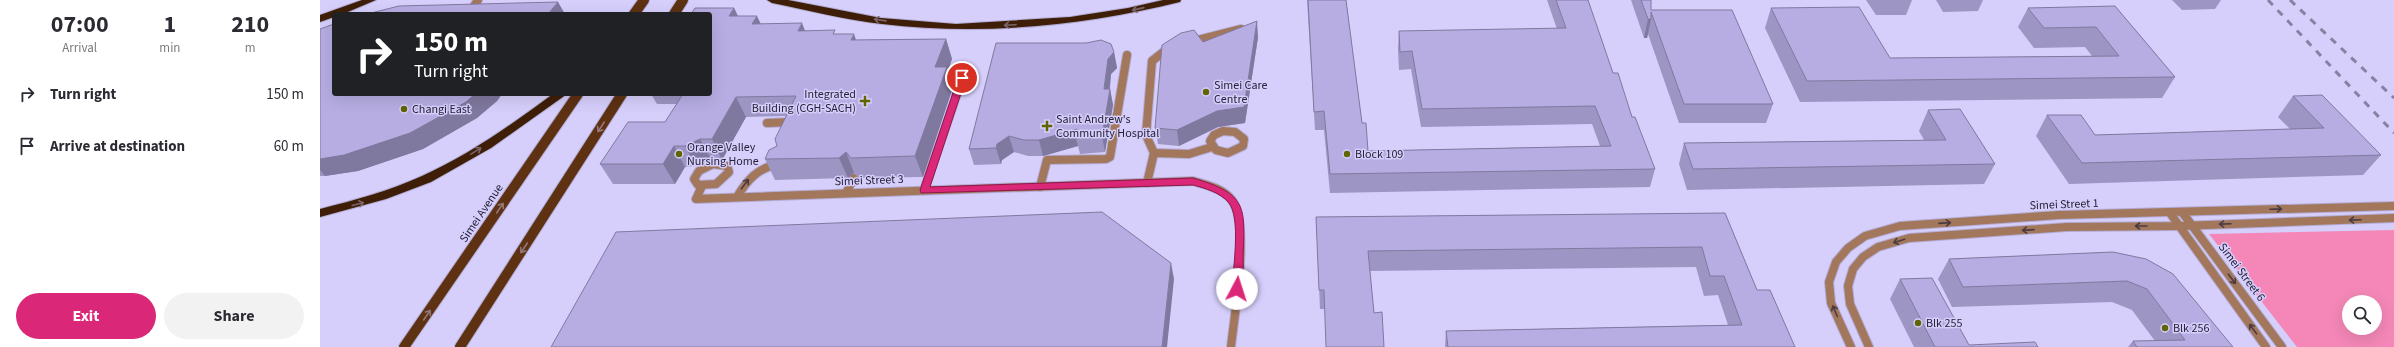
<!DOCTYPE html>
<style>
body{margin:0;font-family:"Source Sans 3",sans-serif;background:#f2f2f3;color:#2b2b33;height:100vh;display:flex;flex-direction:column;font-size:15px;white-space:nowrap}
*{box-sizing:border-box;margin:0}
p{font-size:13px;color:#7c7c81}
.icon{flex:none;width:22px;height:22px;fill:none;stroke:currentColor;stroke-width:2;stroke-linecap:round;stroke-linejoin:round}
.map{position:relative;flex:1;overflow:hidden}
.details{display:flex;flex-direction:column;background:#fff;width:320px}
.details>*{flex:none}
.guide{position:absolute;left:12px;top:12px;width:380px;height:84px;border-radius:4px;box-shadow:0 4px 16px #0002;background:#202124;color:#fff;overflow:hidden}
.controls{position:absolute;left:2022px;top:295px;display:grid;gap:8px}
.controls a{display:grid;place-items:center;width:40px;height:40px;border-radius:50%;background:#fff;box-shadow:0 4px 16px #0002;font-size:20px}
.pin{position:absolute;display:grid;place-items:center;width:34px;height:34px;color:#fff;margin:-17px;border:2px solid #fff;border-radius:50%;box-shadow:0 1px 4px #0007}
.me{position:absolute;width:44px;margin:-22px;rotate:5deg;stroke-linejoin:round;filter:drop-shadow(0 0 3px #0008)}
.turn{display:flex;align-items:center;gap:14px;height:84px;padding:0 16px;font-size:18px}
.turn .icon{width:52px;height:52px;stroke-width:2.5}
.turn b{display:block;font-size:28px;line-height:34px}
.eta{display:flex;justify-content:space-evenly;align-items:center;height:68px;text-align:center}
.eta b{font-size:24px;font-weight:700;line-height:28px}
.action{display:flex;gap:8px;margin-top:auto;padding:8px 16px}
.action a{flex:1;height:46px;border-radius:24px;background:#db2777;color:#fff;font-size:16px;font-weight:700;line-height:46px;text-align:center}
.action a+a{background:#f2f2f3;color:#2b2b33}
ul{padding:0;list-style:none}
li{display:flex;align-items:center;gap:12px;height:52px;padding:0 16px}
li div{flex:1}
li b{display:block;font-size:15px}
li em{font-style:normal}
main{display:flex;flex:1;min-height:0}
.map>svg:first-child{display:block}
</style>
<main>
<section class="details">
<div class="eta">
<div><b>07:00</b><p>Arrival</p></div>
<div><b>1</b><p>min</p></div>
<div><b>210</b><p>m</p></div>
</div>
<ul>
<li><svg class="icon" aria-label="right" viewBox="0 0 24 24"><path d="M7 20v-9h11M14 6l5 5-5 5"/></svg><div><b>Turn right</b></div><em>150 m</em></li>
<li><svg class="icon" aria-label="arrive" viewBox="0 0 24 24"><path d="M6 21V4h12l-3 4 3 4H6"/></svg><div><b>Arrive at destination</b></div><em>60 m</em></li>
</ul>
<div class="action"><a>Exit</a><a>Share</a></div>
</section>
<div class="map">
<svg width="2074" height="347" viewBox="0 0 2074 347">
<rect width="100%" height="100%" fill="#d6cffc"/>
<path fill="#f487b7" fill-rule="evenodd" d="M2074,230V347H1977L1889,234ZM2029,302H2055V328H2029Z"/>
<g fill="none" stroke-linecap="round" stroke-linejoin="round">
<g stroke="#b3acd5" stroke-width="10">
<g id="lane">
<polyline points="154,6 158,0"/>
<polyline points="870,42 921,29"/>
<polyline points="447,123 470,122 469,124"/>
<polygon points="903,131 915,132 924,139 923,146 908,153 896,150 890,141 894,135"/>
<polyline points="834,153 869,154 892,147"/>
<polygon points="393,164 407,166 409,172 396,184 378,185 374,179 379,171"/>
<polyline points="827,183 834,153 826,135 832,61 851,46"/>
<polyline points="720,187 727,160 786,159 790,157 807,55"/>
<polyline points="604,190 642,79"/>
<polyline points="526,193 534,178"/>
<path d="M417,197C427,180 438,168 458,164"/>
<polyline points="1862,212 1962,347"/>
<polyline points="1850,213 1946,347"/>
</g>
</g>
<g stroke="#b3acd5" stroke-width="10">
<g id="street">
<path d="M382,186L376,199L873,181C886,185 902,188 911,199C931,223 914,316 911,347"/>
<polyline points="1531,347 1511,303 1509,282 1516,262 1528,248 1545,236 1580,226 1739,215 2074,206"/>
<polyline points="1549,347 1530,304 1528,286 1533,269 1543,257 1558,247 1589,238 1747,227 1860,226 2074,218"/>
</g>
</g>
<g stroke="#b3acd5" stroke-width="12">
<g id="primary">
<polyline points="314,14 324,0"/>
<polyline points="354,14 363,0"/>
<polyline points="84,347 258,94"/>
<polyline points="140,347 302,94"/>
</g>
</g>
<g stroke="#b3acd5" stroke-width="2">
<g id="highway">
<polygon points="42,0 56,0 23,14 14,14 14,17 0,22 0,15"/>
<path d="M447,0H468L561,18L636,24L750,17L808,8L843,0H861L860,2C763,26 661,36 562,24C525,20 488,10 452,3Z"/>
<path d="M233,94H247L171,148L111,182L66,199L0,217V209C35,200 69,191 102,176C149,155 192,124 233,94Z"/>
</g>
</g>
<use href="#lane" stroke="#a2775b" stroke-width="8"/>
<use href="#street" stroke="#a2775b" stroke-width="8"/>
<use href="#primary" stroke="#5d3112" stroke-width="10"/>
<use href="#highway" fill="#3e1e07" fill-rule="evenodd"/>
<g stroke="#8781a3" stroke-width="3" stroke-dasharray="7 7" stroke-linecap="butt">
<polyline points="1948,0 2074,133"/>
<polyline points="1970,0 2074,98"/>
</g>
</g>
<g fill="#9d95c3">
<polygon points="987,0 1026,0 1042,123 1048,151 1280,146 1272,124 1101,127 1091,69 1079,70 1078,49 1079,31 1237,29 1227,0 1268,0 1293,73 1335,169 1330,187 1010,193 1004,130 995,130"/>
<polygon points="1311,0 1331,0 1331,10 1453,104 1446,123 1359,123 1328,34 1327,38 1324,38"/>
<polygon points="1546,0 1592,0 1586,15 1556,15"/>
<polygon points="1616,0 1663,0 1658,11 1623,12"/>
<polygon points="1852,0 1901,0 1895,9 1862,10"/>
<polygon points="1795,6 1855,77 1842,98 1480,102 1445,28 1451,8 1570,58 1772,56 1765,47 1714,48 1698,27 1708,8"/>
<polygon points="414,8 418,16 441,24 485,31 516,34 536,40 626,39 632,59 628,70 633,87 603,177 539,178 534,173 528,178 455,180 445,159 457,146 466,116 426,117 402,160 391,159 376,166 365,167 355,184 293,184 280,164 345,122 357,104 337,104 331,94 390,94"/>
<polygon points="0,29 14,94 182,94 177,101 157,118 103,149 38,171 5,176 0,176"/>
<polygon points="938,37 925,123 898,127 859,146 838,144 835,128 883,42"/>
<polygon points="766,43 794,52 797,68 791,74 790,89 793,105 785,152 760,154 758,146 723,156 708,156 694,152 682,160 681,164 654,165 649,149"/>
<polygon points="1973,96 2061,155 2043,175 1749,184 1716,136 1727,115 1775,135 1970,129 1958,117"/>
<polygon points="1608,110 1675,164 1664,184 1367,190 1359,164 1364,143 1604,140 1599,131"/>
<polygon points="1405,213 1437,290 1475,347 1125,347 1126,331 1408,325 1398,295 1384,296 1376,267 1050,271 1054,313 1064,347 1005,309 1000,309 996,217"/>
<polygon points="1793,252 1913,347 1808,347 1813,341 1835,341 1812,310 1792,302 1632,307 1618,279 1629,259"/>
<polygon points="1580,279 1649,345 1718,347 1594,347 1570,299"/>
</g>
<g fill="#80799f">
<polygon points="238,2 245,14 228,14"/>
<polygon points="414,8 423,27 409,16"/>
<polygon points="437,16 446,35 432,24"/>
<polygon points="1328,19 1331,19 1327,38 1324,38"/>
<polygon points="937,21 938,37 925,123 898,127 859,146 857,130"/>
<polygon points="482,23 490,43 478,31"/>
<polygon points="534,34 541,54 531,40"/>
<polygon points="626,39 632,59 628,70 633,87 603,177 595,156 615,67"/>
<polygon points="794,52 797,68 791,74 789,93 790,89 793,105 785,152 782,136 784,89 788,59"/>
<polygon points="155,94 182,94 177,101 157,118 103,149 38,171 5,176 0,170 0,159"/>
<polygon points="416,97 426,117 402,160 392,139"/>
<polygon points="757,129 756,138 758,146 723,156 719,140"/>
<polygon points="689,136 694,152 682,160 681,164 676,148 677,144"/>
<polygon points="380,139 391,159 376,166 365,146"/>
<polygon points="354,146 365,167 355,184 343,164"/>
<polygon points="526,152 534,173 528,178 519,158"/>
<polygon points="851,263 854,279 847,347 842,347"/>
</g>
<g fill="#b7ade3" stroke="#80799f">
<polygon points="988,0 1026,0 1042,123 1046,123 1048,151 1291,146 1275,106 1102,109 1092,51 1080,52 1079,31 1246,28 1236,0 1268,0 1293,73 1298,73 1312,117 1315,117 1335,169 1010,174 1004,111 994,112"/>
<polygon points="1321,0 1331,0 1331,10 1412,10 1453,104 1364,104 1331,12 1331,19 1328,19"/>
<polygon points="238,2 228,14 47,14 79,6"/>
<polygon points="1795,6 1855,77 1487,81 1451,8 1539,7 1570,58 1799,56 1776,27 1724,28 1708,8"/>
<polygon points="375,8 414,8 409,16 437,16 432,24 482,23 478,31 515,30 513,34 534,34 531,40 626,39 615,67 627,67 595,156 531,158 526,152 519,158 445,159 449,150 457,146 455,139 476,96 416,97 392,139 380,139 365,146 354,146 343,164 280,164 308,122 345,122 363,94 390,94 390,14 371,14"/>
<polygon points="937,21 924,107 897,111 857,130 835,128 842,45 861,33 874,30 883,42"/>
<polygon points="14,24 14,94 155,94 146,102 90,133 24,155 0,159 0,29"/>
<polygon points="781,40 791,44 794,52 788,59 784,89 790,89 782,136 756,138 757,129 719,140 704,140 689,136 677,144 676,148 649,149 676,43 766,43"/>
<polygon points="2002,95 2061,155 1762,163 1727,115 1761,115 1775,135 2004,128 1973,96"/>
<polygon points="1640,109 1675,164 1373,169 1364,143 1626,140 1608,110"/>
<polygon points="782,212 851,263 842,347 231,347 296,232"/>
<polygon points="1405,213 1437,290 1450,290 1475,347 1128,347 1126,331 1422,325 1404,276 1390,276 1382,247 1048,251 1054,313 1062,312 1064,347 1006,347 1004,290 999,290 996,217"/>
<polygon points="1793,252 1826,259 1853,274 1913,347 1817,347 1813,341 1865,340 1827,289 1807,281 1643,287 1629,259"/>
<polygon points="1612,278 1649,345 1715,342 1718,347 1615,347 1580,279"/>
</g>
<defs><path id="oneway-shaft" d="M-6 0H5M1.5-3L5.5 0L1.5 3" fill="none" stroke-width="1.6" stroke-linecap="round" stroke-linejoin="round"/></defs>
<g stroke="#7b6569">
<use href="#oneway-shaft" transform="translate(818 9) rotate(167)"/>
<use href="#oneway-shaft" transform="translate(560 20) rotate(-172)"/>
<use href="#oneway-shaft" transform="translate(690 25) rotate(177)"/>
<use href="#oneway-shaft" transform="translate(156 151) rotate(-31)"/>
<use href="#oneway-shaft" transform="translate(38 204) rotate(-14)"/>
</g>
<g stroke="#93787b">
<use href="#oneway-shaft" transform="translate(281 127) rotate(123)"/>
<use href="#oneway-shaft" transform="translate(180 208) rotate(-56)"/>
<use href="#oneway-shaft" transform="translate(204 248) rotate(123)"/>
<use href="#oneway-shaft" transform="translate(107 315) rotate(-56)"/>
</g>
<g stroke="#4c3c42">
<use href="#oneway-shaft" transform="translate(425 184) rotate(-53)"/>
<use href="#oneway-shaft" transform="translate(1956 209) rotate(-2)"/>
<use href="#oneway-shaft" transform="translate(2035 220) rotate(178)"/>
<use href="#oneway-shaft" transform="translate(1625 223) rotate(-4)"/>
<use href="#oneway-shaft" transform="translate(1905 224) rotate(178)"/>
<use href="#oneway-shaft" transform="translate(1821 226) rotate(180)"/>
<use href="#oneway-shaft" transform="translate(1708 230) rotate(176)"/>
<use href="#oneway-shaft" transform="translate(1579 241) rotate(163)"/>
<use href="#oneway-shaft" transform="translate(1912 279) rotate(53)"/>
<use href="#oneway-shaft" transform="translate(1515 311) rotate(-113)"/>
<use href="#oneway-shaft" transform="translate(1933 329) rotate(-127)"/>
</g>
<path fill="#db2777" stroke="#8e194d" d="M642,76L646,78L610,187L873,178C928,194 925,207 923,258C923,268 925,284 920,292H913L912,289C913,269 921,218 909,203C901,193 885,188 873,185L601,193L600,190L638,78Z"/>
<g fill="#606501" stroke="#d6cffc" stroke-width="1.5">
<circle cx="886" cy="92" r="4"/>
<path d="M543 95h4v4h4v4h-4v4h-4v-4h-4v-4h4z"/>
<circle cx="84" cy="109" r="4"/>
<path d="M725 120h4v4h4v4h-4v4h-4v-4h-4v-4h4z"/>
<circle cx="359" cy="154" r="4"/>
<circle cx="1027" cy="154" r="4"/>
<circle cx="1598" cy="323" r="4"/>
<circle cx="1845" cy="328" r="4"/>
</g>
<g text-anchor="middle" stroke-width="3" stroke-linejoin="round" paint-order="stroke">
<g font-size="12" fill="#272237" stroke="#d6cffc" text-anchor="start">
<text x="894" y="89">Simei Care<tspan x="894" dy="14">Centre</tspan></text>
<text x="536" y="98" text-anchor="end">Integrated<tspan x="536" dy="14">Building (CGH-SACH)</tspan></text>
<text x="92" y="113">Changi East</text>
<text x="736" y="123">Saint Andrew's<tspan x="736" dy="14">Community Hospital</tspan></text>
<text x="367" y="151">Orange Valley<tspan x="367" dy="14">Nursing Home</tspan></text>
<text x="1035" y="158">Block 109</text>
<text x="1606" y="327">Blk 255</text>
<text x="1853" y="332">Blk 256</text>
</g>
<g font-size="12" fill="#272237" stroke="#d6cffc">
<text transform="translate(549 180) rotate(-2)" y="4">Simei Street 3</text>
<text transform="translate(1744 204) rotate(-2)" y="4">Simei Street 1</text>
<text transform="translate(161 213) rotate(-56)" y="4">Simei Avenue</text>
<text transform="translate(1922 272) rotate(53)" y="4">Simei Street 6</text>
</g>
</g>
</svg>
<div class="controls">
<a><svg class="icon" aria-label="search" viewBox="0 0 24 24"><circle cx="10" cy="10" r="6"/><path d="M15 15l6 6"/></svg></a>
</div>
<div class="pin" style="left:642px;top:78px;background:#d93025"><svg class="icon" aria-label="arrive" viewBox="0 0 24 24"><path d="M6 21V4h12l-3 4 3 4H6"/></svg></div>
<svg class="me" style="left:917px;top:289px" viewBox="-20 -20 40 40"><circle r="19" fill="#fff"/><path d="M0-13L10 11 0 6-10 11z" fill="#db2777"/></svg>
<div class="guide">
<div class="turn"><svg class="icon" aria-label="right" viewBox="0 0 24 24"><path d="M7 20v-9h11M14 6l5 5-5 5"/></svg><div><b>150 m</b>Turn right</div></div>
</div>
</div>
</main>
